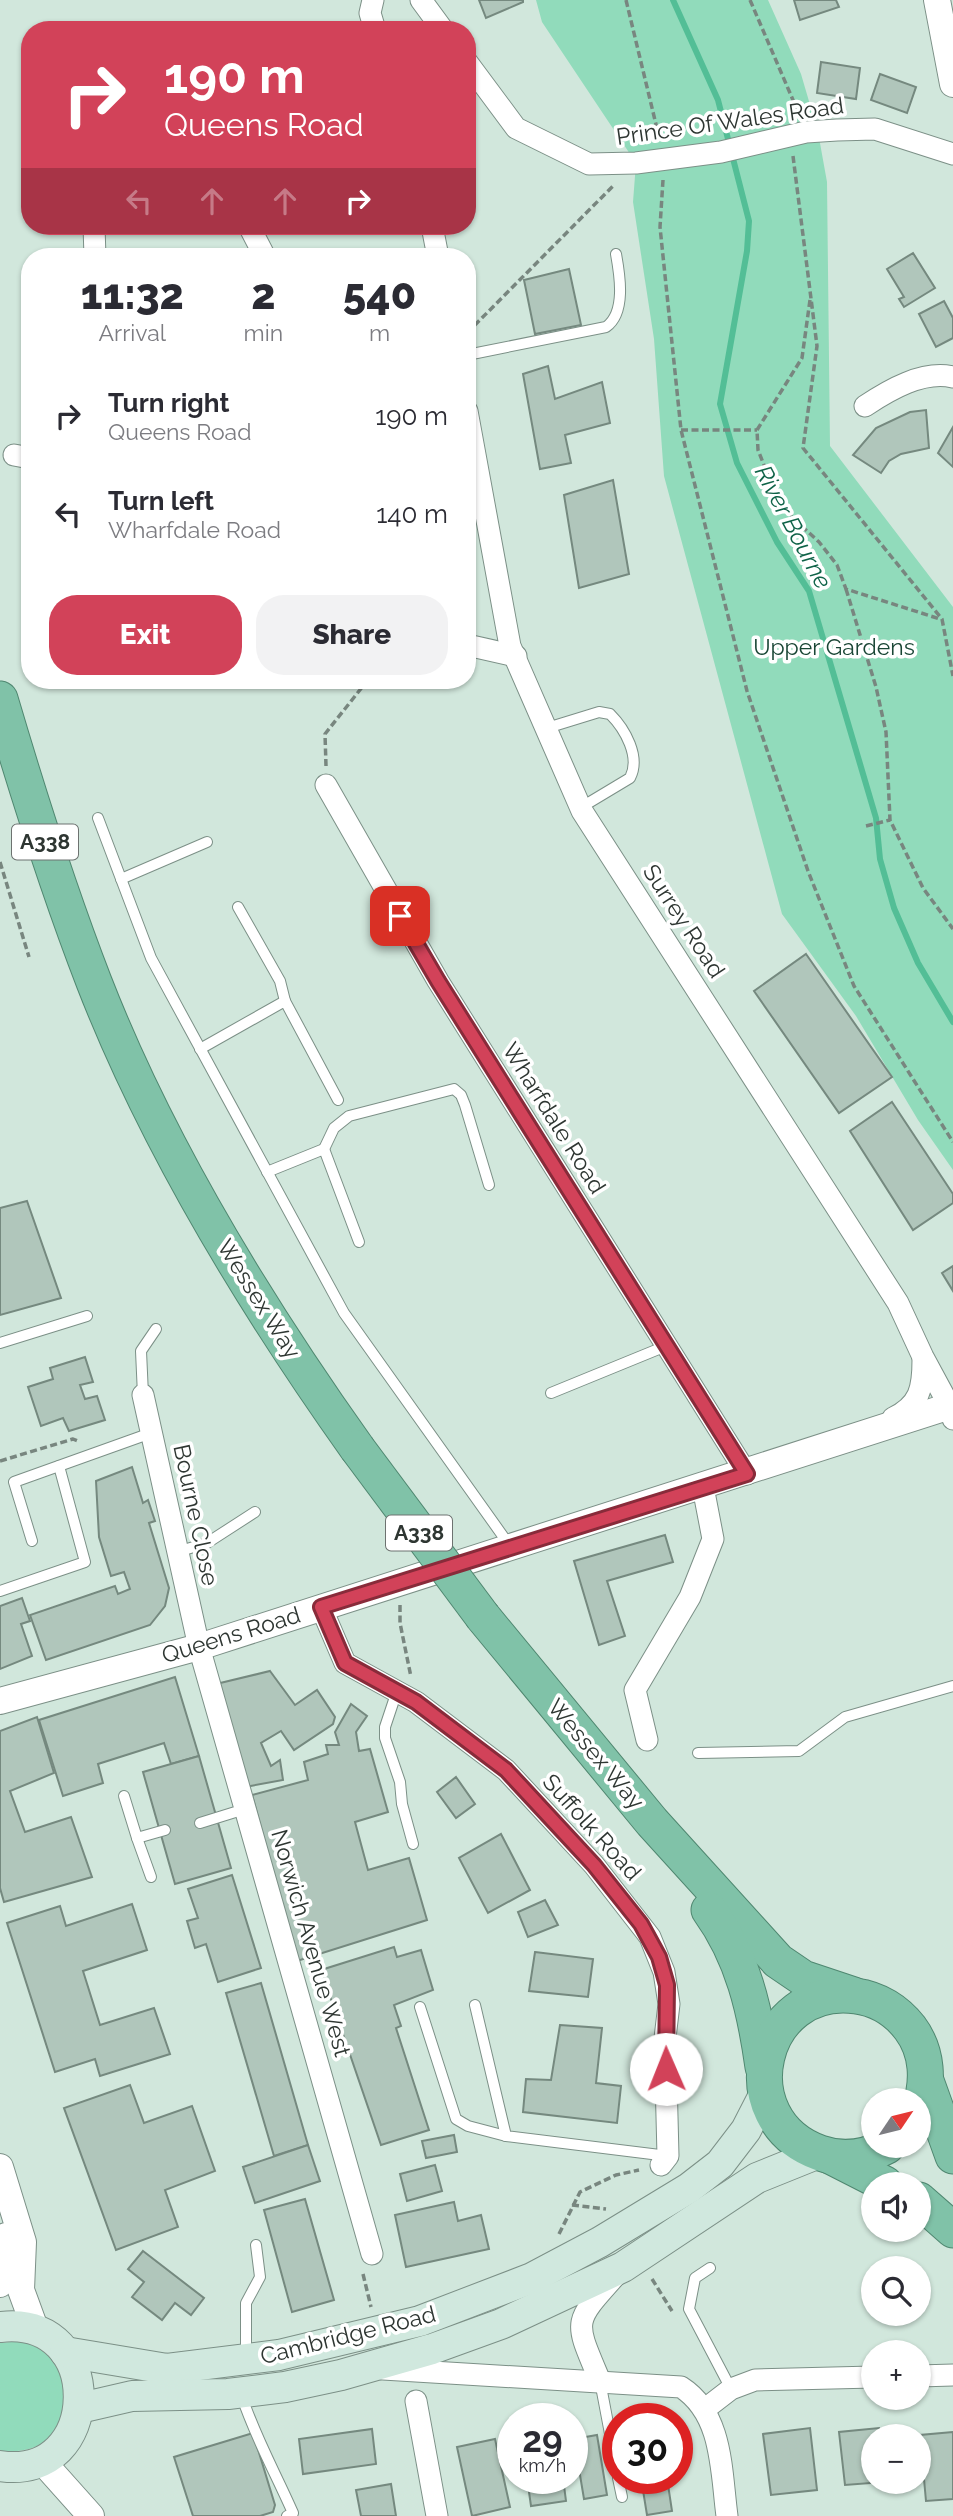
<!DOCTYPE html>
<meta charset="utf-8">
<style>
body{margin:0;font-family:Raleway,sans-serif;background:#f2f2f3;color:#2b2b33;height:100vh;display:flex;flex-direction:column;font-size:26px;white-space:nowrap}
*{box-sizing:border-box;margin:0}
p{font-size:23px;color:#7c7c81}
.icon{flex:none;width:38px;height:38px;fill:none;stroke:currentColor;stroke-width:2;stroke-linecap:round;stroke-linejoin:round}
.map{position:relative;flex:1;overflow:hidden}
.sheet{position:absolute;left:21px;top:248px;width:455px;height:441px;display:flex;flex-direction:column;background:#fff;border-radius:28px;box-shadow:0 2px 5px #0004}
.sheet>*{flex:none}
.guide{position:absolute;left:21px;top:21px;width:455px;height:214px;border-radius:28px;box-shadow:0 2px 5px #0004;background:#d24259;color:#fff;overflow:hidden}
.needle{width:46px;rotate:55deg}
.controls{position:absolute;left:861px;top:2088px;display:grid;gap:14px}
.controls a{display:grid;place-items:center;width:70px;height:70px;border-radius:50%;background:#fff;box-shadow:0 2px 5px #0004;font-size:35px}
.speed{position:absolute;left:497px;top:2403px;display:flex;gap:14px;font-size:35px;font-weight:700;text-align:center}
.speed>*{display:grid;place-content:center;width:91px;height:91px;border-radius:50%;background:#fff;box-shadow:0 2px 5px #0004;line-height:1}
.speed small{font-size:18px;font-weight:400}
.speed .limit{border:10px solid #d22;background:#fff;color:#111}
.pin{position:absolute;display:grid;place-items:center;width:60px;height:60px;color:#fff;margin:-30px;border-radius:14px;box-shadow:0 4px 10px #0006}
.me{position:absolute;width:77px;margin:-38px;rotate:359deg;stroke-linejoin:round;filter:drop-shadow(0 0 5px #0008)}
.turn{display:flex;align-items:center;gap:24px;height:147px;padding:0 28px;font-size:32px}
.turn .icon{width:91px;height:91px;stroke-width:2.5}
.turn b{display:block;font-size:49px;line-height:60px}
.lanes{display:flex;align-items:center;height:66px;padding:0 28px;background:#0003;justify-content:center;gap:35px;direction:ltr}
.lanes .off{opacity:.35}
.eta{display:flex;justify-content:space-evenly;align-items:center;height:119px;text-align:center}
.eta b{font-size:42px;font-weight:800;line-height:49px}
.cta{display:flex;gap:14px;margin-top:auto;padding:14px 28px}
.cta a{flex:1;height:80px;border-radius:28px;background:#d24259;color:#fff;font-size:28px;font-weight:800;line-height:80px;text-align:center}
.cta a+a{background:#f2f2f3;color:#2b2b33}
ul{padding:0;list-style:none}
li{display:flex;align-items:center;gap:21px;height:98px;padding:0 28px}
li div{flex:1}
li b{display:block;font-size:26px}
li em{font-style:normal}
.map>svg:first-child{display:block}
</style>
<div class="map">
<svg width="953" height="2516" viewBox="0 0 953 2516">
<rect width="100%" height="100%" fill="#d1e7dc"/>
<g fill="#91dbbb">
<polygon points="536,0 768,0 801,74 818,132 827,182 830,446 953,607 953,1170 918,1120 856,1016 782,914 664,476 654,339 633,202 636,163 542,22"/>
<path d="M22,2341C54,2353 71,2370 64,2406C58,2442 38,2451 3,2452L0,2451V2343Z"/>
</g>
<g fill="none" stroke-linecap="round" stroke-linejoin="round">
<polyline stroke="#53be96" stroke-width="6" points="673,0 718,100 749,221 747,251 720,404 737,463 777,542 809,591 876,818 880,859 894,908 918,963 953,1022"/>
</g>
<g fill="#b0c6bb" stroke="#75897f" stroke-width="2">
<polygon points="479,0 523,0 523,2 486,18"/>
<polygon points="794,0 836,0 839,7 800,20"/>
<polygon points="821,62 860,68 856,99 817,93"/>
<polygon points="880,74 916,87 907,113 871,100"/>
<polygon points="913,253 935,288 904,307 899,299 904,297 887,269"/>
<polygon points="569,269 581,325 535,334 524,280"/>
<polygon points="944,301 953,318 953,338 936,347 919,314"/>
<polygon points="548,366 555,399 602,382 610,423 565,435 571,463 540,469 523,374"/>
<polygon points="926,410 929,448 901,454 889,461 881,473 853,455 876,428 910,412"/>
<polygon points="953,427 953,467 938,453"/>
<polygon points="613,480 629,574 579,588 564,495"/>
<polygon points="806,954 892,1077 839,1113 754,991"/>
<polygon points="892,1102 953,1194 953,1203 913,1230 850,1131"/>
<polygon points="27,1201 61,1298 0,1315 0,1208"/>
<polygon points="953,1266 953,1291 942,1273"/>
<polygon points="85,1357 93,1382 80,1385 85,1399 97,1396 105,1420 69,1431 63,1418 41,1426 28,1387 53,1379 50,1368"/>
<polygon points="132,1467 143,1503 148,1500 155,1521 149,1523 169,1588 165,1606 150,1625 46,1660 30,1615 115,1586 118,1594 130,1589 124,1572 111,1576 99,1537 96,1481"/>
<polygon points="665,1535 673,1562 607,1581 625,1636 599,1645 574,1561"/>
<polygon points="22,1598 30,1621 21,1624 32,1656 0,1669 0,1606"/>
<polygon points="270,1671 295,1705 317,1690 335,1717 333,1724 294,1750 281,1731 261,1743 271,1766 280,1760 283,1780 245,1787 216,1684"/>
<polygon points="175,1677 199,1756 171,1764 164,1743 98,1764 103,1783 63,1796 39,1720"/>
<polygon points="351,1704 367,1716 356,1732 359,1751 370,1749 388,1812 355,1822 368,1870 409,1858 427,1920 297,1961 252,1795 308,1780 304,1762 328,1754 326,1745 339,1745 335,1732"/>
<polygon points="37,1717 54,1773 10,1791 25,1832 71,1817 92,1877 4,1902 0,1888 0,1731"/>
<polygon points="199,1756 231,1868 175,1884 143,1772"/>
<polygon points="456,1777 475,1804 456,1818 437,1792"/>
<polygon points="501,1834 530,1890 488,1913 459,1858"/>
<polygon points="232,1875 261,1968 218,1982 206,1944 195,1948 187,1921 198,1918 188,1889"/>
<polygon points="545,1900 558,1925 528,1937 518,1912"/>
<polygon points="132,1904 147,1950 83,1971 100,2025 154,2008 170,2054 100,2076 95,2059 55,2072 7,1923 60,1906 66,1926"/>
<polygon points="394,1947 397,1957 421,1950 433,1990 394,2005 401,2026 396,2028 429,2130 381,2145 321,1970"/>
<polygon points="535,1952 593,1959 588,1997 529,1991"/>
<polygon points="261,1983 308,2145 274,2156 226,1993"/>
<polygon points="560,2025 602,2028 596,2083 621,2086 617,2123 523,2112 526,2079 551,2080"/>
<polygon points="130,2085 144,2123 192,2106 215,2171 165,2190 178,2227 116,2250 64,2108"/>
<polygon points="454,2135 457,2152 426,2158 422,2141"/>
<polygon points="308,2145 320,2181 255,2203 243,2167"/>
<polygon points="435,2165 442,2191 407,2201 400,2174"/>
<polygon points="305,2199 334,2300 292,2312 264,2210"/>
<polygon points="454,2202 458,2221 481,2215 489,2249 406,2267 395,2215"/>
<polygon points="143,2251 204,2298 191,2315 175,2303 162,2320 132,2297 144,2282 128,2269"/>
<polygon points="810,2428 817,2490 771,2495 763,2434"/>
<polygon points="879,2428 880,2436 873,2436 873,2482 884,2482 845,2485 839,2432"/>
<polygon points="372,2429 376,2464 303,2474 299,2439"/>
<polygon points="953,2432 953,2499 926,2501 920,2435"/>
<polygon points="253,2433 275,2505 273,2512 260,2516 193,2516 174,2457"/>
<polygon points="597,2435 607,2495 584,2499 574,2439"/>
<polygon points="495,2439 510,2507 472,2516 457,2447"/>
<polygon points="527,2478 563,2478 566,2501 531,2506"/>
<polygon points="641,2478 667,2478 672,2511 647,2515"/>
<polygon points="391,2484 396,2516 361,2516 356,2490"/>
</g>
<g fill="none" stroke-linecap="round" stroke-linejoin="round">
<g stroke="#7c9087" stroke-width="12">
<g id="service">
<path d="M467,355L606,327C626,313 620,276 616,254"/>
<path d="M547,728L599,712L610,714C625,729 641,757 630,778L580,808"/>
<polyline points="98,818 151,958 344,1313 510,1546"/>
<polyline points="121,879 207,842"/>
<polyline points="238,907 280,981 285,1001"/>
<polyline points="200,1049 285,1001 338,1100"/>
<polyline points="324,1149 334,1128 349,1116 454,1089 461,1095 465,1105 489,1185"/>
<polyline points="267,1172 324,1149 359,1242"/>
<polyline points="0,1343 87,1316"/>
<polyline points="551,1393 666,1346"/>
<polyline points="143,1395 141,1351 156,1329"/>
<polyline points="32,1541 14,1482 151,1433"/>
<polyline points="177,1552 207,1543 255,1512"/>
<polyline points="0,1591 85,1562 59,1466"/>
<polyline points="397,1691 385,1727 385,1738 400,1782 402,1804 413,1844"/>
<polyline points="698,1753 799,1751 845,1717 953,1686"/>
<polyline points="124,1796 137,1838 165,1830"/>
<polyline points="200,1823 245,1809"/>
<polyline points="137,1838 151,1877"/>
<polyline points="475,2005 506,2136 668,2156"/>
<polyline points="420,2007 456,2119 468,2126 506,2136"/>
<polyline points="710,2268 695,2278 689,2309 731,2389"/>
<polyline points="246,2357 246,2303 260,2277 256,2245"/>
<polyline points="600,2381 618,2476"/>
<path d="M241,2394C254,2435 276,2474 293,2513L287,2516"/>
<polyline points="618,2478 622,2497"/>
</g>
</g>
<g stroke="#7c9087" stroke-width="23">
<g id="minor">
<polyline points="373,0 370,13 375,30"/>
<polyline points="421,0 443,30"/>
<polyline points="467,62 516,128 589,164 636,163 721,152 806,132 837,130 875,129 953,154"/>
<polyline points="94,226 95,257"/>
<polyline points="249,226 265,257"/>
<polyline points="432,226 438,257"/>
<path d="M865,406C889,390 923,370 953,377"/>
<polyline points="467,411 510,646 582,811 898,1303 923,1357 950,1407 953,1419"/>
<polyline points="14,455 30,458"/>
<polyline points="467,645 516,656"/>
<polyline points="326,785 438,981 747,1474"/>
<polyline points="143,1395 199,1647 372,2254"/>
<path d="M893,1418C920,1405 923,1388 923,1360"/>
<polyline points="321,1607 345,1663 416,1702 506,1770 594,1865 650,1937 664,1972 669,2004 665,2038 668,2156 661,2165"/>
<polyline points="647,1740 635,1690 690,1597 713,1539 703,1487"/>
<path d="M383,2369L681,2387C723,2414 721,2471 727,2516"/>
<polyline points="919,2376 953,2375"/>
<path d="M600,2381C574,2319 572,2324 617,2274"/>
<polyline points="416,2401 437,2516"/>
<polyline points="705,2409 731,2389 755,2380 873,2377"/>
</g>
</g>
<g stroke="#7c9087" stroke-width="28">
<g id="tertiary">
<polyline points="937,0 953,84"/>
<polyline points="0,1701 199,1647 953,1405"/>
<polyline points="0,2167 23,2242 21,2290 36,2331"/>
<polyline points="0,2284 7,2261 6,2236"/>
<polyline points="41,2460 91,2516"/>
</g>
</g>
<g stroke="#7c9087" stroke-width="32">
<g id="secondary">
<path d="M0,2327C107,2314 103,2482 0,2466"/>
<polyline points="65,2352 167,2369 279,2355 420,2321 532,2278 600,2242 689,2188 720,2164 746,2130 765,2093"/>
<polyline points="80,2408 132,2396 228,2394 285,2387 341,2375 432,2349 501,2324 623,2267 757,2178 819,2153"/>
</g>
</g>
<g stroke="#4f8770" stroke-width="37">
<g id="trunk">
<path d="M0,699C28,794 58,889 94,982C157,1144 256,1306 357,1448"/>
<polyline points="483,1617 652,1822 778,1961 803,1978 854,1995"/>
<path d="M709,1910C743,1957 755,2010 763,2067"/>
<polyline points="926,2081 953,2156"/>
<path d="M887,2146C867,2157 843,2161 820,2153C727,2120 759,1983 856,1996C878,1999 897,2011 910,2028C928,2052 929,2082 919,2110"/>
<polyline points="832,2157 885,2184"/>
<polyline points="919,2200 953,2230"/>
</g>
</g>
<g stroke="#78867f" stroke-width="3.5" stroke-dasharray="7 3.5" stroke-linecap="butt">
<polyline points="626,0 660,141"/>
<polyline points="750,0 799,114"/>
<polyline points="793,156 817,346 803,448 942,619 953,676"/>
<polyline points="663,180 660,227 681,430 747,691 808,871 854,986 953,1142"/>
<polyline points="810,300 802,358 757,430 758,450 771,483 793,518 819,542 837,565 846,589 940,619"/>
<polyline points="467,333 614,185"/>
<polyline points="681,430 757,430"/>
<polyline points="846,589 876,687 886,732 890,820 923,888 953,929"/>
<polyline points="326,766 325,734 367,681"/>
<polyline points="866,826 890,820"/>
<polyline points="0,862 29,957"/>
<polyline points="0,1461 73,1439 80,1442"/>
<polyline points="400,1605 400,1623 411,1677"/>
<polyline points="572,2205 606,2209"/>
<polyline points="559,2234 580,2192 616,2175 639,2170"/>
<polyline points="363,2274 371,2307"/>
<polyline points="652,2279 672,2311"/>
</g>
<use href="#service" stroke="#fff" stroke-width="10"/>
<use href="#minor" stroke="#fff" stroke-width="21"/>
<use href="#tertiary" stroke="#fff" stroke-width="26"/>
<use href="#secondary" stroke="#d0e8de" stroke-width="30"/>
<use href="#trunk" stroke="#80c2a8" stroke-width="35"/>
<g stroke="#4f8770" stroke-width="37" stroke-linecap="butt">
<polyline id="trunk-bridge" points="357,1448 483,1617"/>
</g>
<use href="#trunk-bridge" stroke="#80c2a8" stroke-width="35"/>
</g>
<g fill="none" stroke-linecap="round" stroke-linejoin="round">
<g stroke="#882b3a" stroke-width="18">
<polyline id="route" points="400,916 438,981 747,1474 321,1607 345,1663 416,1702 506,1770 594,1865 641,1924 659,1957 667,1985 666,2069"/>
</g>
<use href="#route" stroke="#d24259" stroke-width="12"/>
</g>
<g text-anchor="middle" stroke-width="7" stroke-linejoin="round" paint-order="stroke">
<g fill="#fff" stroke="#6d7270" stroke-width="2">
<rect x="12" y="824.5" width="66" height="35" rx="5"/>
<rect x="386" y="1515.5" width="66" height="35" rx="5"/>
</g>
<g font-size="21" font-weight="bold" fill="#2e3632">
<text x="45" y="849">A338</text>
<text x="419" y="1540">A338</text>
</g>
<g font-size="23" fill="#2e3632" stroke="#fff">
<text transform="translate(730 121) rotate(-8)" y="8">Prince Of Wales Road</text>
<text transform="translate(684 921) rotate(57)" y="8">Surrey Road</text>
<text transform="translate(554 1118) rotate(58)" y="8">Wharfdale Road</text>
<text transform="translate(259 1299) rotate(58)" y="8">Wessex Way</text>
<text transform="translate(196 1515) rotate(78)" y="8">Bourne Close</text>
<text transform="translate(231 1635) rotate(-17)" y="8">Queens Road</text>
<text transform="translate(596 1754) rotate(50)" y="8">Wessex Way</text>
<text transform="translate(592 1827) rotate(48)" y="8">Suffolk Road</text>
<text transform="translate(311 1943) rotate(74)" y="8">Norwich Avenue West</text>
<text transform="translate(348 2335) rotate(-14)" y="8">Cambridge Road</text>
</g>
<g font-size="23" fill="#194635" stroke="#fff">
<text x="834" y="655">Upper Gardens</text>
</g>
<g font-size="24" font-style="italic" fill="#0f6348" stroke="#fff">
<text transform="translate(793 527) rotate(62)" y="8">River Bourne</text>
</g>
</g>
</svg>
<div class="controls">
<a><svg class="needle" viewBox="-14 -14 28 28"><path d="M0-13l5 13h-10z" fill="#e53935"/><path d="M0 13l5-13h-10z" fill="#7c7c81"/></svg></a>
<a><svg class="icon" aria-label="sound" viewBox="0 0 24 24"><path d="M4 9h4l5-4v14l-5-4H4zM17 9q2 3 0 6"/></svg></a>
<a><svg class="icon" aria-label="search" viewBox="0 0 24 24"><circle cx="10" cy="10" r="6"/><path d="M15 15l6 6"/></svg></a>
<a>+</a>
<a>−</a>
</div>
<div class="speed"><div>29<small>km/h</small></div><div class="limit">30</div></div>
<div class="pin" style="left:400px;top:916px;background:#d93025"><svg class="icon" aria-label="arrive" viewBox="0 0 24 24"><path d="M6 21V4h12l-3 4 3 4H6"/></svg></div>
<svg class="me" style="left:666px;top:2069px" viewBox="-20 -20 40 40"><circle r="19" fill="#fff"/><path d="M0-13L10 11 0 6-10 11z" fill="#d24259"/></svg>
<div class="guide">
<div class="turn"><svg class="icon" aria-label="right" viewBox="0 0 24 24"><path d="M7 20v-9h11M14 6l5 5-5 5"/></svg><div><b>190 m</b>Queens Road</div></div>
<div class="lanes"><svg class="icon off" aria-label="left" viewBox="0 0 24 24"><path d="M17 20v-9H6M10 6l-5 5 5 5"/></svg><svg class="icon off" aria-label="ahead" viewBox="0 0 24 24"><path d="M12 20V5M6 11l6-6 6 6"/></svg><svg class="icon off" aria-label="ahead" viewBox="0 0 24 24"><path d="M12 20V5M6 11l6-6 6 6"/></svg><svg class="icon" aria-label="right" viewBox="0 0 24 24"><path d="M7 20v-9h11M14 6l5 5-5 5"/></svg></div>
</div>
<section class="sheet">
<div class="eta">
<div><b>11:32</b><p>Arrival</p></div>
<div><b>2</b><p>min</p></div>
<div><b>540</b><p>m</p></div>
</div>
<ul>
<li><svg class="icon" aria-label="right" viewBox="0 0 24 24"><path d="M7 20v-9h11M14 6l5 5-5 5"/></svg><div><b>Turn right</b><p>Queens Road</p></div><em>190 m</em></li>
<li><svg class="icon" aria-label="left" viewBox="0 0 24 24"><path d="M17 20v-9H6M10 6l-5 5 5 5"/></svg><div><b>Turn left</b><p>Wharfdale Road</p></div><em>140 m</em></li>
</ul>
<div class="cta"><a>Exit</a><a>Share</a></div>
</section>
</div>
